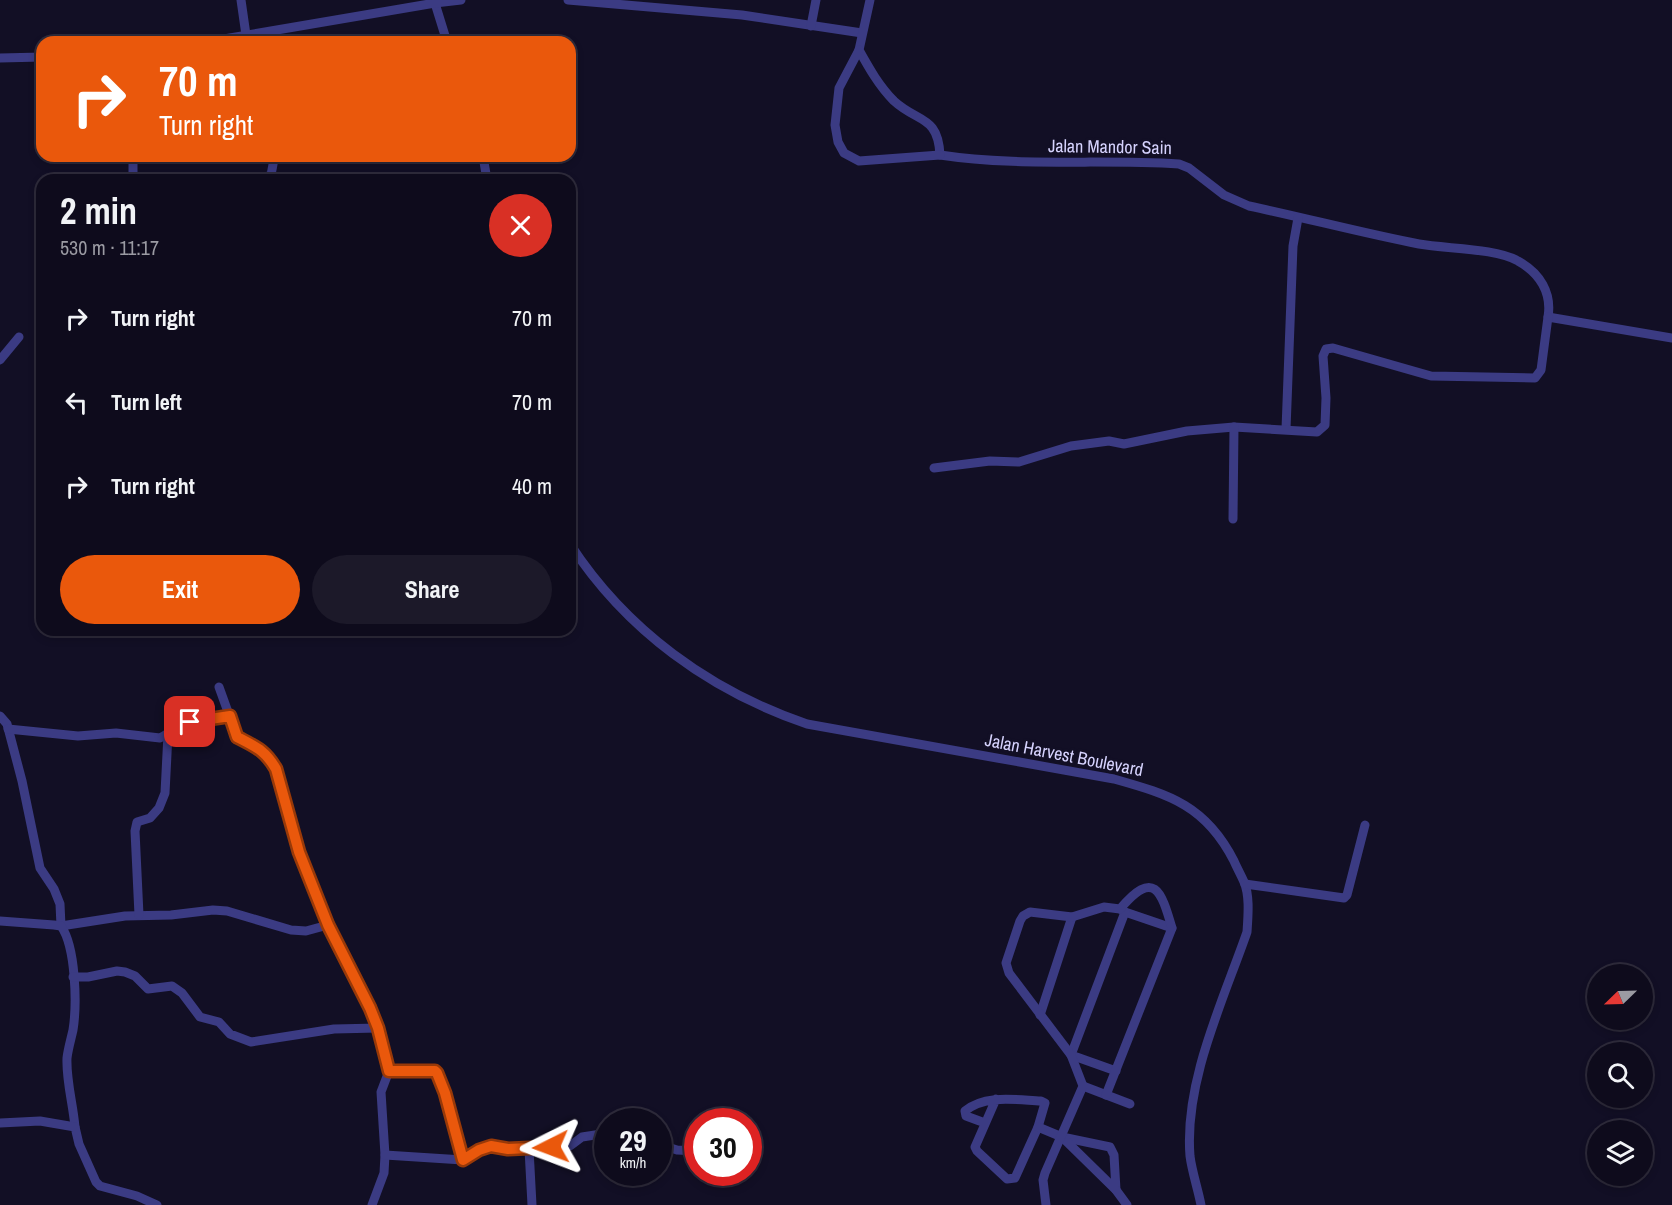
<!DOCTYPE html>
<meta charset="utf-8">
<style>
body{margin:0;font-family:"Archivo Narrow",sans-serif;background:#1c1929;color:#f1f3f6;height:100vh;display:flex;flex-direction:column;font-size:22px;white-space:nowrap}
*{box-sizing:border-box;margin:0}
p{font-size:20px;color:#9b9ba3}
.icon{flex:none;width:33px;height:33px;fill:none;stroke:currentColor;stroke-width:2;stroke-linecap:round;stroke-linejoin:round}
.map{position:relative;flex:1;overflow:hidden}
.details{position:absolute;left:36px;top:174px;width:540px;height:462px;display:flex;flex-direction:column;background:#0e0b1c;border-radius:18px;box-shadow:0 3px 9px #0003,0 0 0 2px #2e2b3b}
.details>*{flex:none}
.banner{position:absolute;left:36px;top:36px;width:540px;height:126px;border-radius:18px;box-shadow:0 3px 9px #0003,0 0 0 2px #2e2b3b;background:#ea580c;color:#fff;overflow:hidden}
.needle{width:39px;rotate:247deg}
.controls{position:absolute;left:1587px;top:964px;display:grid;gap:12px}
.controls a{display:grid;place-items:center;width:66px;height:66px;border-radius:50%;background:#0e0b1c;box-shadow:0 3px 9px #0003,0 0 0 2px #2e2b3b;font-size:30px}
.speed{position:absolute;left:594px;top:1108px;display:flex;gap:12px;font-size:30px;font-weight:700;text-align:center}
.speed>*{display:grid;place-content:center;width:78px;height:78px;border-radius:50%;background:#0e0b1c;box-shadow:0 3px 9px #0003,0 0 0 2px #2e2b3b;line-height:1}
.speed small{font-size:15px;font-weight:400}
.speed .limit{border:9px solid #d22;background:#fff;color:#111}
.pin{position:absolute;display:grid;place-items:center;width:51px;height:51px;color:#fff;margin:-26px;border-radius:12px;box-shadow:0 3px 9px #0006}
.me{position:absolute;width:66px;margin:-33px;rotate:267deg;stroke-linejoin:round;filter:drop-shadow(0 0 4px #0008)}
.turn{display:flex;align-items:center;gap:21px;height:126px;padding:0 24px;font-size:27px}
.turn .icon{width:78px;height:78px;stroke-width:2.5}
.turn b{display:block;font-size:42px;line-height:51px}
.round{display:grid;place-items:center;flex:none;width:63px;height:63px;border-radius:32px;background:#1c1929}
.head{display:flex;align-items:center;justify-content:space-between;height:102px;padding:0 24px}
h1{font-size:36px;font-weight:700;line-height:45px}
.action{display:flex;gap:12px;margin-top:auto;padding:12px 24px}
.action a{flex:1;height:69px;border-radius:36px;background:#ea580c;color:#fff;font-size:24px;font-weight:700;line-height:69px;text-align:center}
.action a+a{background:#1c1929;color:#f1f3f6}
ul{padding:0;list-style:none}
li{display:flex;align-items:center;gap:18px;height:84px;padding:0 24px}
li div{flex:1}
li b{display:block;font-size:22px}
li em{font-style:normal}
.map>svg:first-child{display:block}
</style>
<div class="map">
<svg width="1672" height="1205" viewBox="0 0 1672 1205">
<rect width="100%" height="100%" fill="#120f25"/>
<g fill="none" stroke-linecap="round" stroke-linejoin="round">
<g stroke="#3b3b83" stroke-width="9">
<polyline points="241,0 246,35"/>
<polyline points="434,0 447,42"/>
<polyline points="568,0 742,15 862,33"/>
<path d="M870,0L859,50C869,68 879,86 894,101C918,123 938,115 940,155C1019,167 1099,159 1179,164L1189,168L1224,195L1249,206C1306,218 1362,233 1419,244C1447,249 1496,248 1518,261C1540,273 1552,293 1548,317L1672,338"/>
<polyline points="811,26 816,0"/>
<polyline points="206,42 435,3 461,0"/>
<polyline points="859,50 839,88 835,125 838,142 844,153 859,161 940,155"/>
<polyline points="0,58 42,57"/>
<polyline points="483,156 487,180"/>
<polyline points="133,180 133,156"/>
<polyline points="258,180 271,175 274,159 286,156"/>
<polyline points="0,360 19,337"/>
<polyline points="1286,429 1293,246 1298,218"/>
<polyline points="934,468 990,461 1019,462 1071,446 1109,441 1124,444 1187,431 1234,427 1317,432 1325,425 1326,398 1323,356 1326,349 1333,348 1431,376 1535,378 1541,370 1548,317"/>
<polyline points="1233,519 1234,427"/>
<path d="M570,544C626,630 710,691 807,724L1114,779C1171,795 1206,806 1234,861C1237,868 1241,875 1244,882C1250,896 1248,916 1247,932C1223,1001 1184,1082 1190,1156C1192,1172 1198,1189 1201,1205"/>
<polyline points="219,687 237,737 262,750 276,769 299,852 328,925 370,1008 378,1028 389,1071 381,1092 385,1155 384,1173 372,1205"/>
<polyline points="0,716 7,724 22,781 40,868 54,889 60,904 61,926 125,916 171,915 213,910 227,911 291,930 306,931 328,925"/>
<polyline points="8,729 78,736 116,733 160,738 185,723 229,716"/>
<polyline points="1245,884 1344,898 1347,895 1365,825"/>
<polyline points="1125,912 1172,928"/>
<polyline points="139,915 135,831 137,822 150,818 159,808 165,793 168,734"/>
<path d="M0,921L54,925L61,926C76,947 77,1005 73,1030C71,1039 68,1049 67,1058C66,1080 73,1104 75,1127"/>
<polyline points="73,977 88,977 117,971 125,972 135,976 148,989 172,986 182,993 200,1017 219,1022 230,1034 251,1042 334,1029 378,1028"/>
<polyline points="1040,1015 1072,917"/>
<polyline points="389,1071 435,1071 437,1073 445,1093 463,1160"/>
<polyline points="1116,1071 1071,1055 1125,912 1120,909"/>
<polyline points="1083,1086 1130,1104"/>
<polyline points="0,1123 40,1121 75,1127 79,1144 96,1182 100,1186 137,1196 157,1205"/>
<path d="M985,1123L966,1116L965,1111C985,1094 1017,1100 1041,1101L1045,1103L1038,1127L1015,1178L1007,1179L977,1151L975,1147L996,1099"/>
<polyline points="1038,1127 1062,1137 1110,1147 1114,1155 1116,1190"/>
<polyline points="1062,1137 1116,1190 1127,1205"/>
<polyline points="658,1144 677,1150 698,1151"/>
<polyline points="529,1149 532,1205"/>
<polyline points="385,1155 463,1160 479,1150 491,1146 529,1149 570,1146 582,1137 608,1133"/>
<path d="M1046,1205L1043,1180L1045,1173L1083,1086L1071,1055L1009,973L1006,963L1020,921L1023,916L1030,912L1072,917L1104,907L1120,909C1154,869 1161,890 1172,928L1106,1095"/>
</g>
</g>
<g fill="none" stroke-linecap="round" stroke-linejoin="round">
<g stroke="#983908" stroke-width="15">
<path id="route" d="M190,722L230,716L237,737C256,747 265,750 276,769L299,852L328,925L370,1008L378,1028L389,1071H435L437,1073L445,1093L463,1160L479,1150L491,1146L508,1149L551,1147"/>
</g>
<use href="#route" stroke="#ea580c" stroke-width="10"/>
</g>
<g text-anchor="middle" stroke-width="6" stroke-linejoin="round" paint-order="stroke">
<g font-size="18" fill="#d6d3fe" stroke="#120f25">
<text transform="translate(1110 147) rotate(1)" y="6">Jalan Mandor Sain</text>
<text transform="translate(1064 755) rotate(11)" y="6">Jalan Harvest Boulevard</text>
</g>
</g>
</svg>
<div class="controls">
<a><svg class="needle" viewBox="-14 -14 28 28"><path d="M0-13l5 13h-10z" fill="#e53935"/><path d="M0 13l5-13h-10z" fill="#9b9ba3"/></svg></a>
<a><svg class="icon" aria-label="search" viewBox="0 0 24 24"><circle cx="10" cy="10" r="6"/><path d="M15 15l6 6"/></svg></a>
<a><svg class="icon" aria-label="layers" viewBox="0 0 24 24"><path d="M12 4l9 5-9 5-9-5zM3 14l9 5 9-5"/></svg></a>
</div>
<div class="speed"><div>29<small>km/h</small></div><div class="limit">30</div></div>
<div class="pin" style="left:190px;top:722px;background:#d93025"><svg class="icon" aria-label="arrive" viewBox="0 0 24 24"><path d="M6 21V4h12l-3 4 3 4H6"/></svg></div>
<svg class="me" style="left:551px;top:1147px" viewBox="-20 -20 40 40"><path d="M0-17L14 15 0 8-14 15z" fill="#ea580c" stroke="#fff" stroke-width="4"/></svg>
<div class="banner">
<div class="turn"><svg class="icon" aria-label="right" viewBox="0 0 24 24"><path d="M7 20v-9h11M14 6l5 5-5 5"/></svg><div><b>70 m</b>Turn right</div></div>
</div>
<section class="details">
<div class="head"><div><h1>2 min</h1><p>530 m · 11:17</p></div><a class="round" style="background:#d93025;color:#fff"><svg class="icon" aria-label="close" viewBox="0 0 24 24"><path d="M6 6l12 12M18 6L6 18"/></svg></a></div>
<ul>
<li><svg class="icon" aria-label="right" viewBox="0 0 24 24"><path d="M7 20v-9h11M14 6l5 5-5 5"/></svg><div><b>Turn right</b></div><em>70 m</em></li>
<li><svg class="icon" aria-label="left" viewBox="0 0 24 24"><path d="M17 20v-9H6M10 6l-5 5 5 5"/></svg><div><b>Turn left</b></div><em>70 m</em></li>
<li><svg class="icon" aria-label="right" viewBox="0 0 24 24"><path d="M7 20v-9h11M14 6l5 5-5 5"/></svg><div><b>Turn right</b></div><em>40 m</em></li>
</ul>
<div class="action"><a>Exit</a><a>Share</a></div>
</section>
</div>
